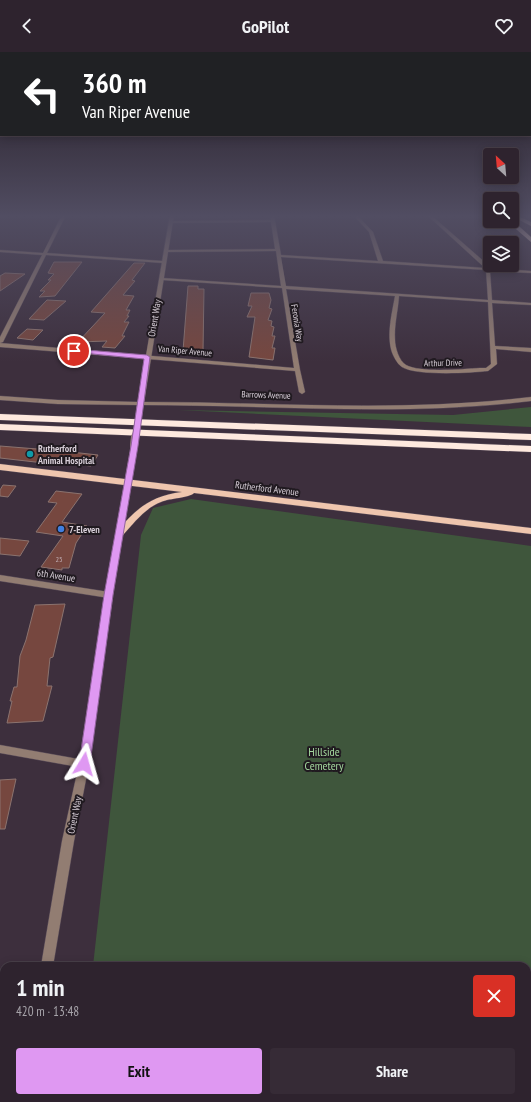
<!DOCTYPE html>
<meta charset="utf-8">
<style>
body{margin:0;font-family:"PT Sans Narrow",sans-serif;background:#362b36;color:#f1f3f6;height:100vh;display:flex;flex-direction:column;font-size:15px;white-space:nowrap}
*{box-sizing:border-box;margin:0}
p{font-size:13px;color:#a7a4aa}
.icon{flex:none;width:22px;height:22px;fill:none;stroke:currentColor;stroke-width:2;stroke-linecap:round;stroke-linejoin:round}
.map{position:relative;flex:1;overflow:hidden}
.panel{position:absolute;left:0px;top:910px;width:531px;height:140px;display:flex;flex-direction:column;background:#2e232e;border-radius:12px 12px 0 0;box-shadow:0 2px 10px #0003,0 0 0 1px #49404a}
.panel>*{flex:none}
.top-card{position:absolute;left:0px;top:0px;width:531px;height:84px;box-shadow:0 2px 10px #0003,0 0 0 1px #49404a;background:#202124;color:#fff;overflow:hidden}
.needle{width:26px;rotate:334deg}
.fabs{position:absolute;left:483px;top:96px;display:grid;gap:8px}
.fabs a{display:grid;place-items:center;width:36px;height:36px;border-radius:4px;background:#2e232e;box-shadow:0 2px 10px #0003,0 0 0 1px #49404a;font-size:20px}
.pin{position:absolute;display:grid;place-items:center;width:34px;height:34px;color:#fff;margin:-17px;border:2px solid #fff;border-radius:50%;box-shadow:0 1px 4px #0007}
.me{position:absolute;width:44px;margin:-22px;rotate:8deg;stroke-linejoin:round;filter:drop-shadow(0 0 3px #0008)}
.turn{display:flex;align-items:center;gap:14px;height:84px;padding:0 16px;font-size:18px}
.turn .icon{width:52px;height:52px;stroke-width:2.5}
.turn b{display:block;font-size:28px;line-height:34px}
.round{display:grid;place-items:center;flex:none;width:42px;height:42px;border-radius:4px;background:#362b36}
.headline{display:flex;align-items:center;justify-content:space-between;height:68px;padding:0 16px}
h1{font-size:24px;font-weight:700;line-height:30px}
.action{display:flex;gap:8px;margin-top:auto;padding:8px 16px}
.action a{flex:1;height:46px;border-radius:4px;background:#df98f2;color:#111;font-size:16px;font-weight:700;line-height:46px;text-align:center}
.action a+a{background:#362b36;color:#f1f3f6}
header{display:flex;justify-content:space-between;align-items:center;height:52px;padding:0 16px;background:#2e232e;font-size:18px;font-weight:700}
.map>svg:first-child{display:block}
</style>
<header><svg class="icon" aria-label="back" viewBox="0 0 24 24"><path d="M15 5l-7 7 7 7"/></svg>GoPilot<svg class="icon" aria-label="heart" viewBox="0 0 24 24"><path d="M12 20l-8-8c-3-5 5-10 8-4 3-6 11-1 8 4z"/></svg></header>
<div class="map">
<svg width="531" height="1050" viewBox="0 0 531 1050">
<rect width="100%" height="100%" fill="#3d2f3d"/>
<g fill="#3f563c">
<polygon points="531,355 531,375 178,358 453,363"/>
<polygon points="191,447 531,494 531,1050 79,1050 79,1046 527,1046 527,914 93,914 141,483 153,456"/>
</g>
<g fill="#76473f" stroke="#8b736f">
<polygon points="54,210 82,210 55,244 39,245 45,239 40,239 51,228 48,228 54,222 48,221"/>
<polygon points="134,211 145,211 132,228 135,229 123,243 134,244 126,258 130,258 127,264 129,264 124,270 129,270 122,284 125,284 115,296 102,295 107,289 78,290 105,261 91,260"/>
<polygon points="5,221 25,222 0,239 0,224"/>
<polygon points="188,234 198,234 198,237 204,237 203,299 183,299"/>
<polygon points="251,241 269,241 271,248 269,256 272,257 268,268 272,269 271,274 274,275 272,284 275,284 272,296 275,296 273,308 249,305 255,265 247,265 252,254 248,254"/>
<polygon points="47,248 66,249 44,268 29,267"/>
<polygon points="27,277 43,278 33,288 17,286"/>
<polygon points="0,394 62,399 98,403 91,414 54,410 53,412 0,406"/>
<polygon points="3,433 16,434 8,445 0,444 0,438"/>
<polygon points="56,439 82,442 62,470 87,474 76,491 69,516 62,516 62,518 41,515 63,484 36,480 57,451 48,450"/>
<polygon points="0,486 29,489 20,504 0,502"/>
<polygon points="65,552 53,605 50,606 47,634 52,634 43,669 7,671 12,649 10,649 14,635 17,635 20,604 26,588 35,553"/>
<polygon points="16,727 5,777 0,777 0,728"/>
</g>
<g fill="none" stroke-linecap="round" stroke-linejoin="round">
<g stroke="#594c59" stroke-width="1">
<g id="minor">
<polygon points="0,163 5,163 0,166"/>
<path d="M62,163H66L47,201L163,209L165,210L163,211L46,203L3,290L0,291L294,316L282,236L162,228L160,227L162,226L281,234L276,199L166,200L164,199L166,198L275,197L271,170L170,171L169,169L271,168L270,163H274L281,203L378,209L369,180L353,163H357L373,180L383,209L485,216L427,163H431L488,213L489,216L531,219V221L490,219L492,248L531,251V253L492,251L495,294L531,296V300L496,297L497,312L488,319C470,321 416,324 402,315C397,312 392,302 391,297C387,280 392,261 395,244L286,237L300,318L305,340L302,342L299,340L295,319L0,295V285L42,203L0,200V198L43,201ZM281,205L486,218L488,248L286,234ZM399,244L488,250L491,312L486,316H480C463,317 420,321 406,313C399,309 395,295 395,288C394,273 398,259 399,244Z"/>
<polygon points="0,523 109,540 113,543 109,546 0,529"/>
<polygon points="0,693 84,708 88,709 89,712 88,715 84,716 0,701"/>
<rect x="0" y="956" width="4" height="14"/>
</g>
</g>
<g stroke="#594c59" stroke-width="1">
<g id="tertiary">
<path d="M170,163H174L144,350C273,350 402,361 531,345V349C402,365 273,353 143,353L142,362L139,364L136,362L137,353L58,352L0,348V344L58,348L138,350Z"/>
<polygon points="134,392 137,394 113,543 89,712 74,789 53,914 41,914 62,789 79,712 105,543 131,394"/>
<polygon points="18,1046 32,1046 31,1050 17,1050"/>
</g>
</g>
<g stroke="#594c59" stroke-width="1">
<path id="primary" d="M0,412L531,476V482L194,441C189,446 170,446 161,450C145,456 134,471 123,483H117L115,481L117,479C137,456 151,444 182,440L0,418Z"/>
</g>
<g stroke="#594c59" stroke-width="1">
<g id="trunk">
<polygon points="512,163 516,163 531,170 531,174 512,164"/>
<polygon points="512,168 531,185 531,190 507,169"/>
</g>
</g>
<g stroke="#594c59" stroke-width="1">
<g id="motorway">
<polygon points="0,362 531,382 531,388 0,368"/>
<polygon points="0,372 531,394 531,400 0,378"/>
</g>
</g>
<use href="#minor" fill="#927d72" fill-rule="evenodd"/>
<use href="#tertiary" fill="#927d72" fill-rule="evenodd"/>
<use href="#primary" fill="#efc6ae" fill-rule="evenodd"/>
<use href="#trunk" fill="#f6d8c6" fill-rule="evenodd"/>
<use href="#motorway" fill="#fee9de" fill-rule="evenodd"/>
<g stroke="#594c59" stroke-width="6" stroke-linecap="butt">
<polyline id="tertiary-bridge-far1" points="135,386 139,362"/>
</g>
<g stroke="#594c59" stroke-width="8" stroke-linecap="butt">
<polyline id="tertiary-bridge" points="134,394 135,385"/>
</g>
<use href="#tertiary-bridge-far1" stroke="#927d72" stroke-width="5.5"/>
<use href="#tertiary-bridge" stroke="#927d72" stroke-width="8"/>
</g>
<linearGradient id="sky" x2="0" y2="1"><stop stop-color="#221a22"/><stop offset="0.53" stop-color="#514d62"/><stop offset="1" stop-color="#514d62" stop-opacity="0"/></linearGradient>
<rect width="531" height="310" fill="url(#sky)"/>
<polygon fill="#df98f2" stroke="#91639d" points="74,297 147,303 150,305 138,394 113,543 90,712 89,715 84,717 80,715 79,712 104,543 131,394 144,307 72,300 72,298"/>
<circle fill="#0f9aa8" stroke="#201a20" stroke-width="1.5" cx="30" cy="402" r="4"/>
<circle fill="#3f7fe0" stroke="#201a20" stroke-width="1.5" cx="61" cy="477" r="4"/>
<g text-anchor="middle" stroke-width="4" stroke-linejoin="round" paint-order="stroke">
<g font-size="8" fill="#bfacb1">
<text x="59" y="510">25</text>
</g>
<g font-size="9" fill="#d7ced7" stroke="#201a20">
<text transform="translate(297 271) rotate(81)" y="3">Feronia Way</text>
<text transform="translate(185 299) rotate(5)" y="3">Van Riper Avenue</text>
<text transform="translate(443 311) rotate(-1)" y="3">Arthur Drive</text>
<text transform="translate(266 343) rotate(2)" y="3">Barrows Avenue</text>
</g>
<g font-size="10" fill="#d7ced7" stroke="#201a20">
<text transform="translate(154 266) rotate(-80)" y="4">Orient Way</text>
<text transform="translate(267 436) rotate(7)" y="4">Rutherford Avenue</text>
<text transform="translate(56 523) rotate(9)" y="4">6th Avenue</text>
<text transform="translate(74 763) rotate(-78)" y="4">Orient Way</text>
</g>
<g font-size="10" font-weight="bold" fill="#d7ced7" stroke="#201a20" text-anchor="start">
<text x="38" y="400">Rutherford<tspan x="38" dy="12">Animal Hospital</tspan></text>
<text x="69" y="481">7-Eleven</text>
</g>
<g font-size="12" fill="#a4d89e" stroke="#201a20">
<text x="324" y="704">Hillside<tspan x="324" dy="14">Cemetery</tspan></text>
</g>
</g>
</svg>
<div class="fabs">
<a><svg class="needle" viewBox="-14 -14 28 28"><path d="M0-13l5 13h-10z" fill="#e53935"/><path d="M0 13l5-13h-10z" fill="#a7a4aa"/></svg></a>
<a><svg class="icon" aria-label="search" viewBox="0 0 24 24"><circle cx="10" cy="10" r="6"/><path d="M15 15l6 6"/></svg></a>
<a><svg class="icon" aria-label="layers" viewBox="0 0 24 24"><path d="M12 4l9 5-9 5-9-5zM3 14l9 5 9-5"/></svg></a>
</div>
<div class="pin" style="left:74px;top:299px;background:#d93025"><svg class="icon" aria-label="arrive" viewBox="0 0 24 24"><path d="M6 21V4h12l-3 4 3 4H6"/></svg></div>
<svg class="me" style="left:84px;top:712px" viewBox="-20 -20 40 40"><path d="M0-17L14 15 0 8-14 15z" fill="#df98f2" stroke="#fff" stroke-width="4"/></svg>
<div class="top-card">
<div class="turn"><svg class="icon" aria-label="left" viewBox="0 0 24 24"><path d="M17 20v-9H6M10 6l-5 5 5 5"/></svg><div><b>360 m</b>Van Riper Avenue</div></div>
</div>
<section class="panel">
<div class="headline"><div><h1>1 min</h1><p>420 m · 13:48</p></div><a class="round" style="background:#d93025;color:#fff"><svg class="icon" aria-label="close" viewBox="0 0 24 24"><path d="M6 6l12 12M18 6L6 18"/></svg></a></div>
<div class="action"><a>Exit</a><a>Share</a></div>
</section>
</div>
